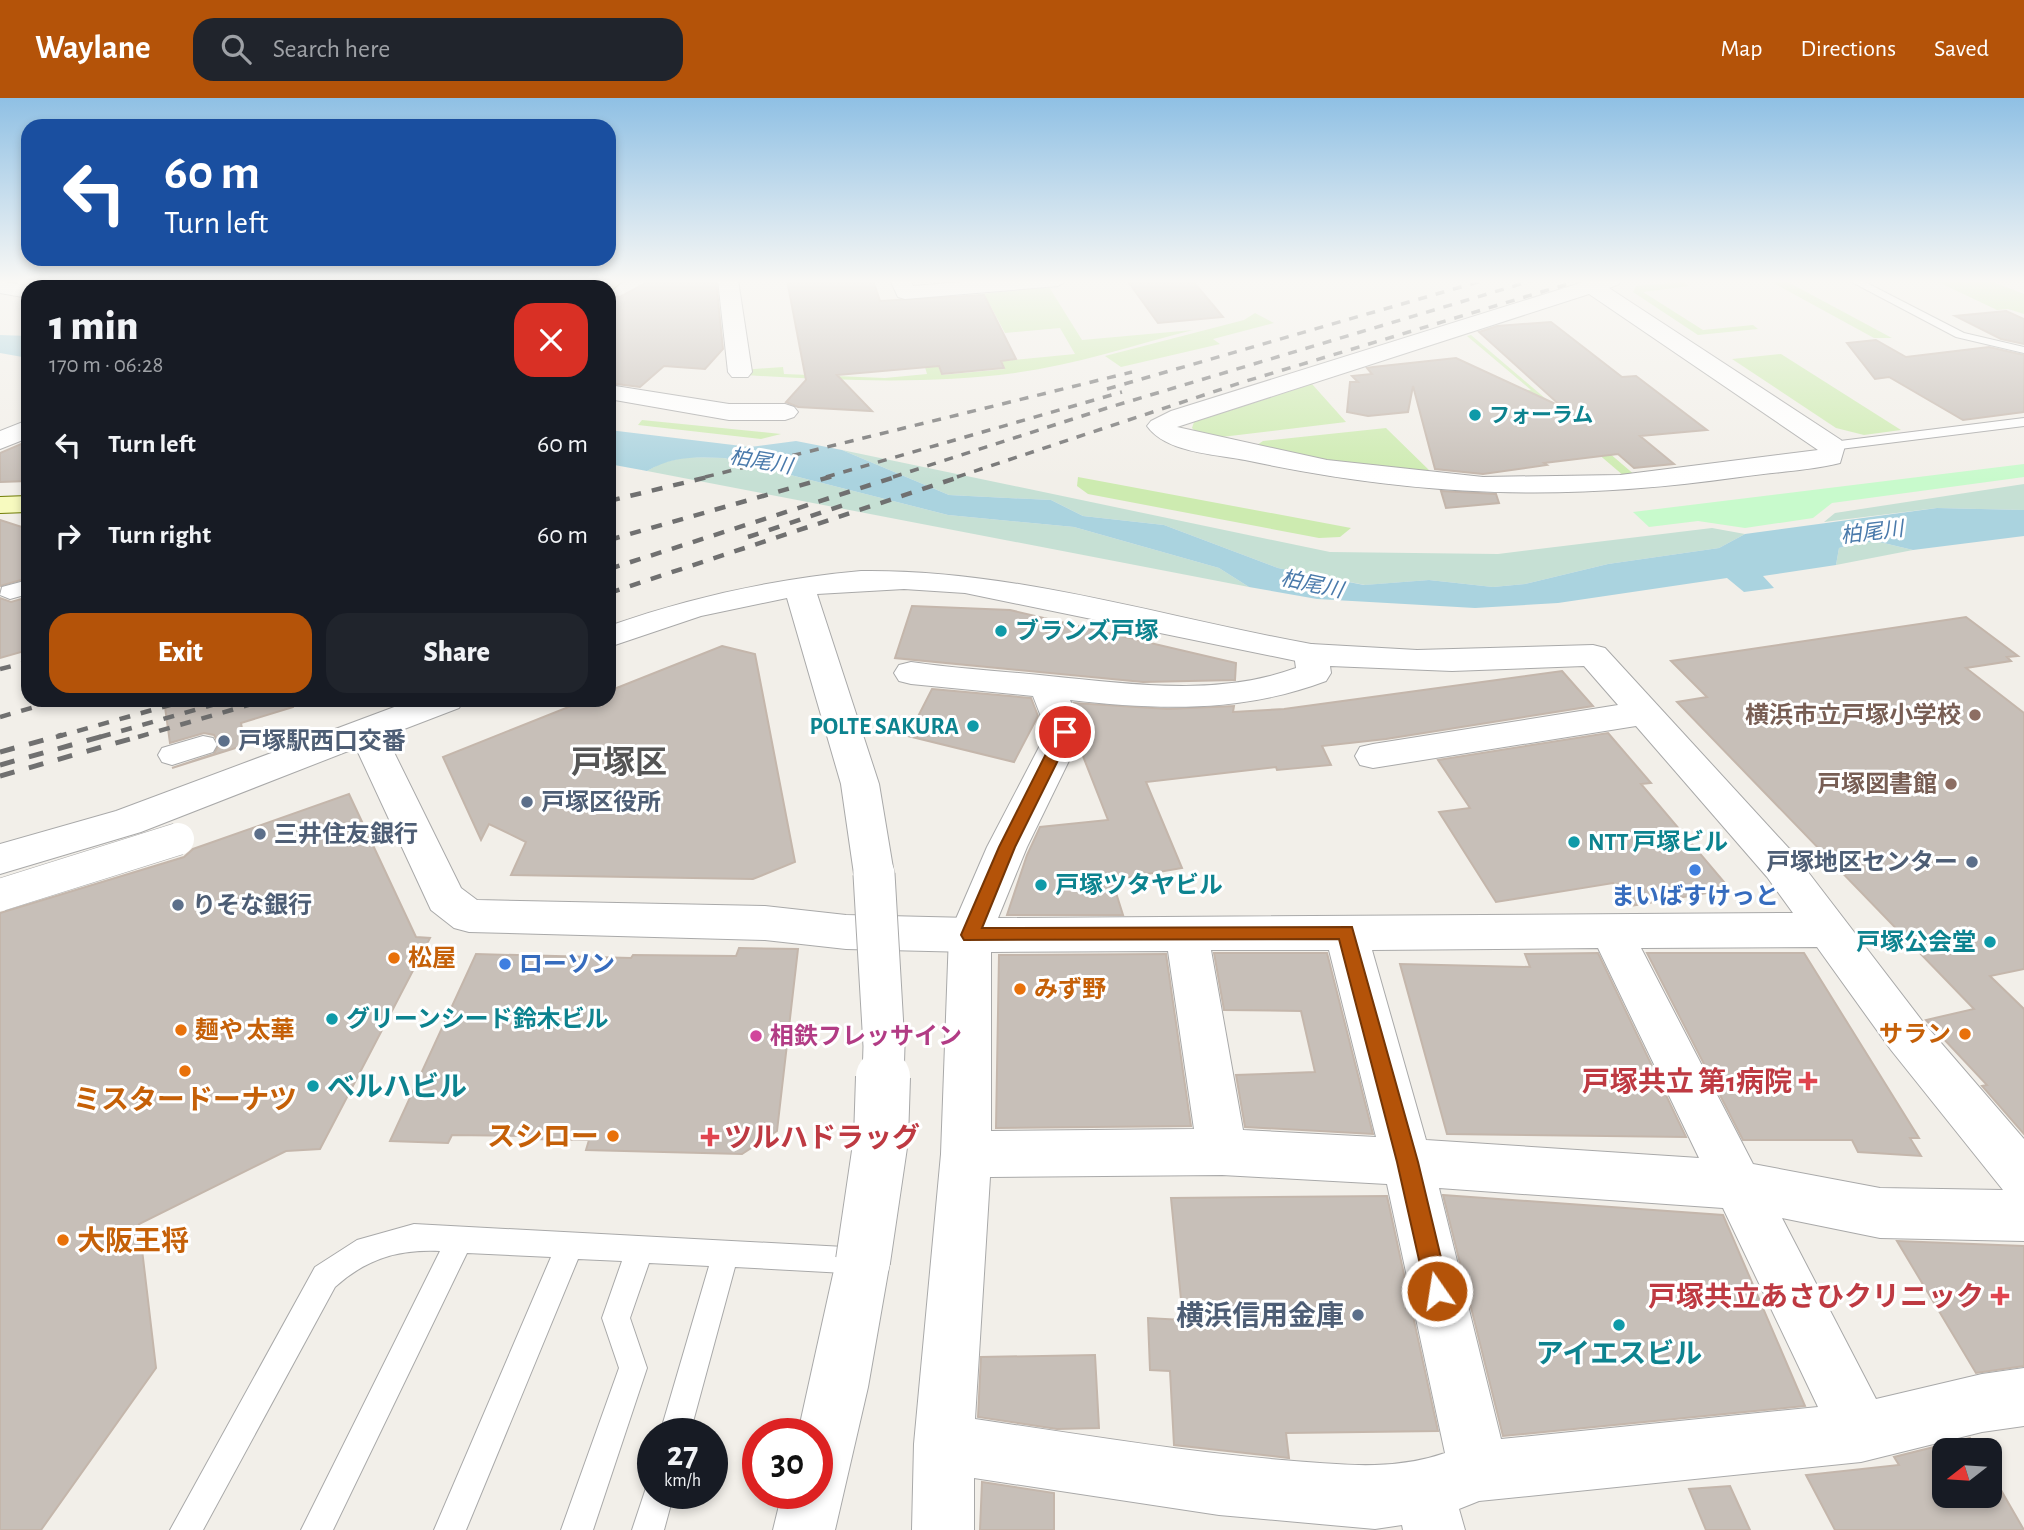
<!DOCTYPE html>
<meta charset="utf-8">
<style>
body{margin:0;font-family:"Alegreya Sans","Noto Sans JP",sans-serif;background:#20242c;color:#f1f3f6;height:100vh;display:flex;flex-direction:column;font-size:26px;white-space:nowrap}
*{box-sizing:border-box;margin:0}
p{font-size:23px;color:#9ea1a6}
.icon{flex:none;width:38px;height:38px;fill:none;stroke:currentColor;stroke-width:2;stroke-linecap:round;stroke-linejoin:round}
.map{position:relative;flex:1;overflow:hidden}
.side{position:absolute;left:21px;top:182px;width:595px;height:427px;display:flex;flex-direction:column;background:#171b24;border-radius:21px;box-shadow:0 4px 10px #0003}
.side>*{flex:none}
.hud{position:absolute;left:21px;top:21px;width:595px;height:147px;border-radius:21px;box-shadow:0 4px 10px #0003;background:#1a4fa0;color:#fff;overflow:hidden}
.needle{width:46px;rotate:253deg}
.buttons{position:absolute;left:1932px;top:1340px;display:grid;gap:14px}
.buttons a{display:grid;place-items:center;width:70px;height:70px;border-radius:14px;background:#171b24;box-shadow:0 4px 10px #0003;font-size:35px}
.speed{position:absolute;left:637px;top:1320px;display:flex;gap:14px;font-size:35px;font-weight:700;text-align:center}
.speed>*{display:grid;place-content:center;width:91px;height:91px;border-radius:50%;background:#171b24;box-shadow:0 4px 10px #0003;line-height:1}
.speed small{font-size:18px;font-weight:400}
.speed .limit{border:10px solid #d22;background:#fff;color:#111}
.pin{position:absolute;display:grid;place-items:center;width:60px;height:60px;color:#fff;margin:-30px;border:4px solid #fff;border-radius:50%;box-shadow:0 2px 7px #0007}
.me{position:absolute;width:77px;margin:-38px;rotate:347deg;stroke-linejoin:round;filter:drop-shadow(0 0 5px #0008)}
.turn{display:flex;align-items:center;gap:24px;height:147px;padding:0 28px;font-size:32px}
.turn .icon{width:91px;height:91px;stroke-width:2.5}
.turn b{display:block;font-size:49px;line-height:60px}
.round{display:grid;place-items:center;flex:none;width:74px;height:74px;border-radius:21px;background:#20242c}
.overview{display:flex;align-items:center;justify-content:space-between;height:119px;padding:0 28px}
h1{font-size:42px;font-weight:800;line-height:52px}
.action{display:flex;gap:14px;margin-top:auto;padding:14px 28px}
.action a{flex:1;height:80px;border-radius:21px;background:#b45309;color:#fff;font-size:28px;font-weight:800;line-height:80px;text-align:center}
.action a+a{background:#20242c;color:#f1f3f6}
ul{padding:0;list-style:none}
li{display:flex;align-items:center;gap:21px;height:91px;padding:0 28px}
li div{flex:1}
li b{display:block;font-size:26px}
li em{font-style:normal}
header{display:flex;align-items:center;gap:42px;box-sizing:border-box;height:98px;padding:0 35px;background:#b45309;color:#fff}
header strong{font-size:33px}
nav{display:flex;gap:38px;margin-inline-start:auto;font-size:24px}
.search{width:490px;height:63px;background:#20242c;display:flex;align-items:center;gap:18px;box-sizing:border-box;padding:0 24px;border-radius:21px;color:#9ea1a6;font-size:26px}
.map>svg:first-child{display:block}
</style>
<header>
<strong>Waylane</strong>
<div class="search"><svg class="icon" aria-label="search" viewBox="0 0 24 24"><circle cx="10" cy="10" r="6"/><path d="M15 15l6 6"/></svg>Search here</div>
<nav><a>Map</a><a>Directions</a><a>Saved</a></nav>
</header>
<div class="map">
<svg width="2024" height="1432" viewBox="0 0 2024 1432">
<rect width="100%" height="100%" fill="#f2efe9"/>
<g fill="#cdebb0">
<polygon points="1768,182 1784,182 1892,240 1874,240"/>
<polygon points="1934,182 1988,182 2024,196 2024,216 2008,211 1997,212"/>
<polygon points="1683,184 1689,188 1643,194 1703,232 1753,227 1758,231 1698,237 1633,194 1636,188"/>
<path d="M1049,189L1082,242L1193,232C1134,247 1075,267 1015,275C923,287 834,282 742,277L741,272L783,269L784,276L885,280L927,276L925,269L938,268L942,277L1005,271L1002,263L1075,256L1060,230L1005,235L989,205L975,206L971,197Z"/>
<polygon points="1255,215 1274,225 1213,241 1220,246 1121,269 1105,258 1244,222"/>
<polygon points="1471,237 1636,378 1624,378 1523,292 1531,292 1467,238"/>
<polygon points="1781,256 1901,332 1864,337 1836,330 1732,261"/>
<polygon points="1312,286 1346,324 1213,340 1197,335 1192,330 1194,324"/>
<polygon points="642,322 781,336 761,341 638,327"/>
<path d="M1386,330L1432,375L1457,381L1564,380L1569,384C1459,385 1368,377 1260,352L1257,347L1263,343Z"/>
<polygon points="1078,379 1351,430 1340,439 1319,440 1088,396 1077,388"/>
</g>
<g fill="#c6e0d4">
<polygon points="842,352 1330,454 1498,456 1712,430 1745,436 1719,450 1608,466 1525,486 1493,489 1429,482 1365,487 1278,470 1164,427 1083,418 1051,402 949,397"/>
<polygon points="686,359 724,360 948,417 1074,429 1219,470 1249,489 647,373 661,365"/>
<polygon points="2024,386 2024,412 1937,410 1824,424 1835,415"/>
<polygon points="1875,443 1913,452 1836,467 1839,450"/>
</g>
<polygon fill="#c8facc" points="2024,366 2024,379 1832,405 1813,420 1745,430 1698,423 1649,429 1633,414"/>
<g fill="#aad3df">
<polygon points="0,237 28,238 28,260 0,255"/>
<path d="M609,332L750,349L796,343L842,352L949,397L1051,402L1083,418L1164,427L1278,470L1364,487L1429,482L1493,489L1525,486L1608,466L1719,450L1745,436L1937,410L2024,412V438L1913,452L1875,443L1839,450L1836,467L1763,478L1774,490L1744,494L1727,480L1558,505L1475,510L1317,501L1249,489L1219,470L1074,429L948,417L724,360C696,359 672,358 647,373L609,366Z"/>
</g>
<g fill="#c7bfb8" stroke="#c4b6ab" stroke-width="2">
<polygon points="651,182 716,182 723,251 705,271 664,268 640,289 609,285 609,197 620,199"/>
<polygon points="787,182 873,182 880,203 984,197 1016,261 1001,263 1004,270 942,276 939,268 837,277 872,313 798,309 786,304 806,282"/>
<polygon points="1127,182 1192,182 1223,219 1158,225"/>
<polygon points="2006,213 2024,221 2024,246 2001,241 1955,218"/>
<polygon points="1551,224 1622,279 1636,278 1707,332 1640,338 1674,366 1634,370 1618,356 1544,365 1547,367 1483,376 1435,371 1413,288 1408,314 1368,318 1347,314 1350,284 1358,284 1352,278 1372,276 1367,270 1373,269 1456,260 1562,309 1479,234 1497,228"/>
<polygon points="1876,242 1906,259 1989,249 2024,257 2024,314 1963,322 1889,279 1875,281 1847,245"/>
<polygon points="28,343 28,383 0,384 0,355"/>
<polygon points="1441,393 1496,396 1499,405 1446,410"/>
<polygon points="0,422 28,431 28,480 0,488"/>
<polygon points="28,499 28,552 0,560 0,500 11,504"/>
<polygon points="912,508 1010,512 1236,565 1235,582 1143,584 895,560"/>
<polygon points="1966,519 2018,558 2007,559 2011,563 1966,570 2024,615 2024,871 1990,878 2024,911 2024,1036 1982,988 1987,987 1926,922 1974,911 1677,604 1707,599 1671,563"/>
<polygon points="722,548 755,556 795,764 753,781 511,777 526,744 489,726 481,742 443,659 586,602 609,602 609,593"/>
<polygon points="1562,573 1593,608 1386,641 1322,648 1331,667 1277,672 1276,669 1146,684 1182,770 1112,782 1123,817 1007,817 1027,757 1040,729 1108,722 1079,648 1085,633 1074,605 1168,611 1234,608 1233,614 1284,611"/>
<polygon points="932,591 1031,600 1038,618 1014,664 908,638"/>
<polygon points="164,602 292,602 293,609 241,625 245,647 172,670 214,656 219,646 214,637 204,635 170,645"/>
<polygon points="1608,635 1651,685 1641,686 1730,791 1631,808 1613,785 1496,804 1439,714 1470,710 1438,662"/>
<polygon points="349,696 416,839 430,840 320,1051 286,1053 139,1126 156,1270 41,1432 0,1432 0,815 184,759 193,751"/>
<polygon points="739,850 798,851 777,1033 742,1056 586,1052 589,1042 525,1041 526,1038 452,1037 448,1045 390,1043 476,856 631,860 633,857 736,858"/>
<polygon points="1214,855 1327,855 1373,1036 1245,1029 1236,977 1315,974 1301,913 1224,912"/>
<polygon points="1598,855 1686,1039 1447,1036 1400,866 1530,869 1525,856"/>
<polygon points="1647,855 1804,855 1919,1040 1910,1040 1921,1058 1858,1054 1852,1042 1743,1042"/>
<polygon points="1166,856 1191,1028 996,1030 999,857"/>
<polygon points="1443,1097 1723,1117 1805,1308 1503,1338"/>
<polygon points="1387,1098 1438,1333 1286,1335 1289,1360 1174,1347 1170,1273 1150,1272 1148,1220 1183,1222 1171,1100"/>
<polygon points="1897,1143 2024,1148 2024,1268 1976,1275"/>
<polygon points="1095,1257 1099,1330 1057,1331 978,1319 981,1259"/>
<polygon points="1970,1340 1977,1353 1944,1353 1944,1398 1990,1398 1990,1373 2024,1432 1835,1432 1806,1377 1899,1367 1894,1359"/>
<polygon points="982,1384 1054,1395 1054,1432 980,1432"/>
<polygon points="1730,1388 1750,1432 1706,1432 1689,1391"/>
</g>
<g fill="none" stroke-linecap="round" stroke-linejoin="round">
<g stroke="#a9a9a9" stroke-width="2">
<g id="service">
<polygon points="76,182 88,182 79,189 67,189"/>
<polygon points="1848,182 1861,182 1964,235 2024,249 2024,255 1956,239"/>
<polygon points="2024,320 2024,328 1832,352 1825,348 1832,344"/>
<path d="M414,1126L863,1150L872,1154L876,1163L872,1172L863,1176L735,1169L690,1335H660L709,1168L649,1165L630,1220L647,1270L593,1432H561L619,1270L602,1220L622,1163L578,1161L466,1432H434L551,1159L467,1155L333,1432H301L440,1153C398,1151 366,1161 335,1189L203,1432H170L315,1169L357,1142Z"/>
<polygon points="653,1382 653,1395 674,1395 664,1432 632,1432 648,1384"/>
</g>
</g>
<g stroke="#a9a9a9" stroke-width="2">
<g id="pedestrian">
<polygon points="28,482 28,496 10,501 0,497 2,489"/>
<polygon points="203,638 213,640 217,647 213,654 172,667 162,664 158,657 162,650"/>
</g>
</g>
<g stroke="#a9a9a9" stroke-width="2">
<g id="minor">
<polygon points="283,182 305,182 299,189 277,189"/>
<polygon points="718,182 738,182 752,274 748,279 732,279 728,274"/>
<polygon points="890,182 910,182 913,188 986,182 1068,182 1058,188 905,201 898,199"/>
<path d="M1590,182H1622L1619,186L1609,190L1841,342L1845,348L1840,365C1808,373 1773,374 1740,379C1564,404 1419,399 1245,362C1215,356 1166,355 1147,328L1151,323L1171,313ZM1589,196L1818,352L1620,377L1483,379L1327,362L1177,329Z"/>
<polygon points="609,287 729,306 785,306 794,309 798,314 794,319 785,322 729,322 609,301"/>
<polygon points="28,322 28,340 0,351 0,333"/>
<path d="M1311,546L1417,552L1593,547L1605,550L1795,757L1923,924L2024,1041V1143L1880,1140L1782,1120L1876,1301L1982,1276L2024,1270V1328L1982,1334L1861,1364L1479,1403L1459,1411L1465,1432H1403L1402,1427L1375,1431L1219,1417L974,1380V1432H912L914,1346L941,1056L949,837L987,749L1047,634L1033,598L911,586L899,583L894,575L899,567L911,564C957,571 1003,573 1049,578C1131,586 1217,599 1296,570L1294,556L1299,549ZM1330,568L1452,573L1584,568L1618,607L1373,646L1360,649L1355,658L1360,667L1373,670L1636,628L1767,779L1793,815L998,820L1027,749L1083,634L1070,602C1159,612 1241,615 1326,583L1331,575ZM1817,849L1891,952L2003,1092L1880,1090L1753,1066L1641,850ZM1598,850L1699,1060L1426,1042L1372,852ZM1211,852H1329L1376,1039L1243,1032ZM1168,853L1194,1031L991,1033V854ZM1222,1077L1387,1086L1445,1355C1391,1374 1337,1366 1282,1362C1179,1353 1077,1336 975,1321L990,1079ZM1439,1090L1723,1110L1818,1309L1501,1341Z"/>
</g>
</g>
<g stroke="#a9a9a9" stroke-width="2">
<g id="tertiary">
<polygon points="454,182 504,182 501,186 438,189 441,185"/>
<polygon points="0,183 33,189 28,189 28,200 0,195"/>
<path d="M861,473C1014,471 1162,519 1311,546L1323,549L1328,556L1323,563L1311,566L965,495L904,491L817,496L879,686L894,776L888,787L874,791L860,787L854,776L841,686L787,500L701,518L609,549V528C691,499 774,481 861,473Z"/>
<polygon points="413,602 464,602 459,610 386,638 461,790 477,802 765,808 846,817 970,820 985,825 991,837 985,849 970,854 846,851 765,842 469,834 454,830 431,812 356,650 141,734 0,776 0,746 116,713"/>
<polygon points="863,1136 882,1144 890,1163 868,1289 835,1432 773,1432 782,1395 817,1395 817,1335 798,1335 836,1163 844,1144"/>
</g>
</g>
<g stroke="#707d05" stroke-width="2">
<g id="secondary">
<polygon points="599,182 624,182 609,194 609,189 592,189"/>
<polygon points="28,398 28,414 0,415 0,399"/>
</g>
</g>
<use href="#service" fill="#fff" fill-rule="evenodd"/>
<use href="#pedestrian" fill="#fff" fill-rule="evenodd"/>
<use href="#minor" fill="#fff" fill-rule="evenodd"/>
<use href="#tertiary" fill="#fff" fill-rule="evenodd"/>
<use href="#secondary" fill="#f7fabf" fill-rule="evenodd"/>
<g stroke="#707070" stroke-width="3.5" stroke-dasharray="9 9" stroke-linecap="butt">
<polyline points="1107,291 1485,182"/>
<polyline points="705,379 1132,274"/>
<polyline points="826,379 1122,294"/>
<polyline points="893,379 1107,310 1534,182"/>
<polyline points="957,379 1243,284 1581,182"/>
</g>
<g stroke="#707070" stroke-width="4.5" stroke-dasharray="11 11" stroke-linecap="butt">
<polyline points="609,403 712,378"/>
<polyline points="748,439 844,407"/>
<polyline points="609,442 833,378"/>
<polyline points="609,471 898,378"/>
<polyline points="609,495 962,378"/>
<polyline points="0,571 28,564"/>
<polyline points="0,619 59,602"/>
<polyline points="56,639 188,602"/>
<polyline points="100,639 230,602"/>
<polyline points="138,639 266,602"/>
</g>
<g stroke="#707070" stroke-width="5" stroke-dasharray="15 15" stroke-linecap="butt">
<polyline points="0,654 62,637"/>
<polyline points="0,667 107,637"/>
<polyline points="0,678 144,637"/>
</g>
<g stroke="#a9a9a9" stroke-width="33" stroke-linecap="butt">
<polyline id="pedestrian-bridge" points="0,797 178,741"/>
</g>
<g stroke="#a9a9a9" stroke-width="43" stroke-linecap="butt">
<polyline id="tertiary-bridge-far1" points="874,776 884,948 883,981"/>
</g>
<g stroke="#a9a9a9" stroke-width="56" stroke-linecap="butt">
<polyline id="tertiary-bridge" points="863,1163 881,1041 883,979"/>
</g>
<use href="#pedestrian-bridge" stroke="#fff" stroke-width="32"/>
<use href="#tertiary-bridge-far1" stroke="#fff" stroke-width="41"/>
<use href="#tertiary-bridge" stroke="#fff" stroke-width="54"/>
</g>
<linearGradient id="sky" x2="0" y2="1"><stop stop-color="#8fc0e4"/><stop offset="0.48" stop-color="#f9f8f5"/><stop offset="1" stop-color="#f9f8f5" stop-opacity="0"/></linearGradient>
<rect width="2024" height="382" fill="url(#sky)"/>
<polygon fill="#b45309" stroke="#753606" stroke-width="2" points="1065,629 1072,634 1015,749 982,830 1352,829 1418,1064 1449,1193 1445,1201 1437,1204 1429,1201 1426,1193 1397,1064 1339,841 964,842 961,837 999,749 1057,634"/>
<g fill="#0f9aa8" stroke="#fff" stroke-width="2.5">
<circle cx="1475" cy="317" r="7"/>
<circle cx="1001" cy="533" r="7"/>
<circle cx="973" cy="628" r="7"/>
<circle cx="1574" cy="744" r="7"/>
<circle cx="1041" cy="787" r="7"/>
<circle cx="1990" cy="844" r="7"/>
<circle cx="332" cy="921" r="7"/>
<circle cx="313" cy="988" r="7"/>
<circle cx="1619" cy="1227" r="7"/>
</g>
<g fill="#8d6e63" stroke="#fff" stroke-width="2.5">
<circle cx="1975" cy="617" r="7"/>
<circle cx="1951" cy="686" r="7"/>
</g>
<g fill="#5c6f8a" stroke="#fff" stroke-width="2.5">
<circle cx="224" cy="643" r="7"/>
<circle cx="527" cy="704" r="7"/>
<circle cx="260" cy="736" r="7"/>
<circle cx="1972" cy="764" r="7"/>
<circle cx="178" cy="807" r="7"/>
<circle cx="1358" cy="1217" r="7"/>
</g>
<g fill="#3f7fe0" stroke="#fff" stroke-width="2.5">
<circle cx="1695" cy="772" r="7"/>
<circle cx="505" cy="866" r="7"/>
</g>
<g fill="#e8710a" stroke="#fff" stroke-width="2.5">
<circle cx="394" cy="860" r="7"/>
<circle cx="1020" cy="891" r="7"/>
<circle cx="181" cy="932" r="7"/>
<circle cx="1965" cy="936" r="7"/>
<circle cx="185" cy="973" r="7"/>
<circle cx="613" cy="1038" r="7"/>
<circle cx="63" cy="1142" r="7"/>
</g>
<circle fill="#d1479c" stroke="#fff" stroke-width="2.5" cx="756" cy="938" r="7"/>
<g fill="#e0444e" stroke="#fff" stroke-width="2.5">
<path d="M1804.5 972.5h7v7h7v7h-7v7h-7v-7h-7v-7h7z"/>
<path d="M706.5 1028.5h7v7h7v7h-7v7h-7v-7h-7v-7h7z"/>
<path d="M1996.5 1187.5h7v7h7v7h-7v7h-7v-7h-7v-7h7z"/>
</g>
<g text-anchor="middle" stroke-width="6" stroke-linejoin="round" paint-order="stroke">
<g font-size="21" font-weight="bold" fill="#0d838f" stroke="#fff" text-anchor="start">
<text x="1489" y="324">フォーラム</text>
</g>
<g font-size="21" font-style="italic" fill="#4a7aab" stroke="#fff">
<text transform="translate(761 363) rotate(10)" y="7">柏尾川</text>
<text transform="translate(1872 434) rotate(-7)" y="7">柏尾川</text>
<text transform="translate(1312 486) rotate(12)" y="7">柏尾川</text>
</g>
<g font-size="24" font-weight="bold" fill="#0d838f" stroke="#fff" text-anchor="start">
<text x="1015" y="541">ブランズ戸塚</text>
<text x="959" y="636" text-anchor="end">POLTE SAKURA</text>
<text x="1588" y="752">NTT 戸塚ビル</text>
<text x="1055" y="795">戸塚ツタヤビル</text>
<text x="1976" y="852" text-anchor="end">戸塚公会堂</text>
<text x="346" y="929">グリーンシード鈴木ビル</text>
</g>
<g font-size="24" font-weight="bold" fill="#785e54" stroke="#fff" text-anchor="end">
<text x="1961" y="625">横浜市立戸塚小学校</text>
<text x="1937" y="694">戸塚図書館</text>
</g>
<g font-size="24" font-weight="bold" fill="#4e5e75" stroke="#fff" text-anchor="start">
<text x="238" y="651">戸塚駅西口交番</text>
<text x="541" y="712">戸塚区役所</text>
<text x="274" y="744">三井住友銀行</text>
<text x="1958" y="772" text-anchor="end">戸塚地区センター</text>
<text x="192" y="815">りそな銀行</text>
</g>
<g font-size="24" font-weight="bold" fill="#366cbe" stroke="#fff">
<text x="1695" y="806">まいばすけっと</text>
<text x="519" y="874" text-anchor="start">ローソン</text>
</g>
<g font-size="24" font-weight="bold" fill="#c56008" stroke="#fff" text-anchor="start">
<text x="408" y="868">松屋</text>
<text x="1034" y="899">みず野</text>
<text x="195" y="940">麺や 太華</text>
<text x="1951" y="944" text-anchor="end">サラン</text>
</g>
<g font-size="24" font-weight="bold" fill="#b23c85" stroke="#fff" text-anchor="start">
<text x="770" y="946">相鉄フレッサイン</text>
</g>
<g font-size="28" font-weight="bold" fill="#be3a42" stroke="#fff" text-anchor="end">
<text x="1792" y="993">戸塚共立 第1病院</text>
<text x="724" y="1049" text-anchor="start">ツルハドラッグ</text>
<text x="1984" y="1208">戸塚共立あさひクリニック</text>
</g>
<g font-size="28" font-weight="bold" fill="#0d838f" stroke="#fff" text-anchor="start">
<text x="327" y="998">ベルハビル</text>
<text x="1619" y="1265" text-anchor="middle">アイエスビル</text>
</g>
<g font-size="28" font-weight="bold" fill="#c56008" stroke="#fff">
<text x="185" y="1011">ミスタードーナツ</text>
<text x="599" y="1048" text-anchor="end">スシロー</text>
<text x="77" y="1152" text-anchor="start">大阪王将</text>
</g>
<g font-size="28" font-weight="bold" fill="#4e5e75" stroke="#fff" text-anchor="end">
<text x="1344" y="1227">横浜信用金庫</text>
</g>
<g font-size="32" font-weight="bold" fill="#555" stroke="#fff">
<text x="619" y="675">戸塚区</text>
</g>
</g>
</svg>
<div class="buttons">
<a><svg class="needle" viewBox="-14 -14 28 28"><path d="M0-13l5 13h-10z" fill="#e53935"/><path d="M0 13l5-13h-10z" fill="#9ea1a6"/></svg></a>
</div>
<div class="speed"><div>27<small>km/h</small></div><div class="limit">30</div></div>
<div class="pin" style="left:1065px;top:634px;background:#d93025"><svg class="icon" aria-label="arrive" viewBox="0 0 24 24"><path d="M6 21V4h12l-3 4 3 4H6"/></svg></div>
<svg class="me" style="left:1437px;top:1193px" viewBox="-20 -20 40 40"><circle r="17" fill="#b45309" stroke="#fff" stroke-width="3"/><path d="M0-11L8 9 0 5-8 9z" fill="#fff"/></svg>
<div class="hud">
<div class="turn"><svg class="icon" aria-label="left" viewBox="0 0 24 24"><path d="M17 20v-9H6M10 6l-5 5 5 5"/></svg><div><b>60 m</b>Turn left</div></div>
</div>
<section class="side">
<div class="overview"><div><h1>1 min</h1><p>170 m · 06:28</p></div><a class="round" style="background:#d93025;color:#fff"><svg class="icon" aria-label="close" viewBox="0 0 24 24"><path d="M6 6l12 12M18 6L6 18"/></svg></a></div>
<ul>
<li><svg class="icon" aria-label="left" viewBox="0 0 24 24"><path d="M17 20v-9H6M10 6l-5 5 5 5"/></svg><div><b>Turn left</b></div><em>60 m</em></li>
<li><svg class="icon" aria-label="right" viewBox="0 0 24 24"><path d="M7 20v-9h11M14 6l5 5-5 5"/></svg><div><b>Turn right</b></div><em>60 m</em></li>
</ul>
<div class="action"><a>Exit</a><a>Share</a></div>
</section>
</div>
